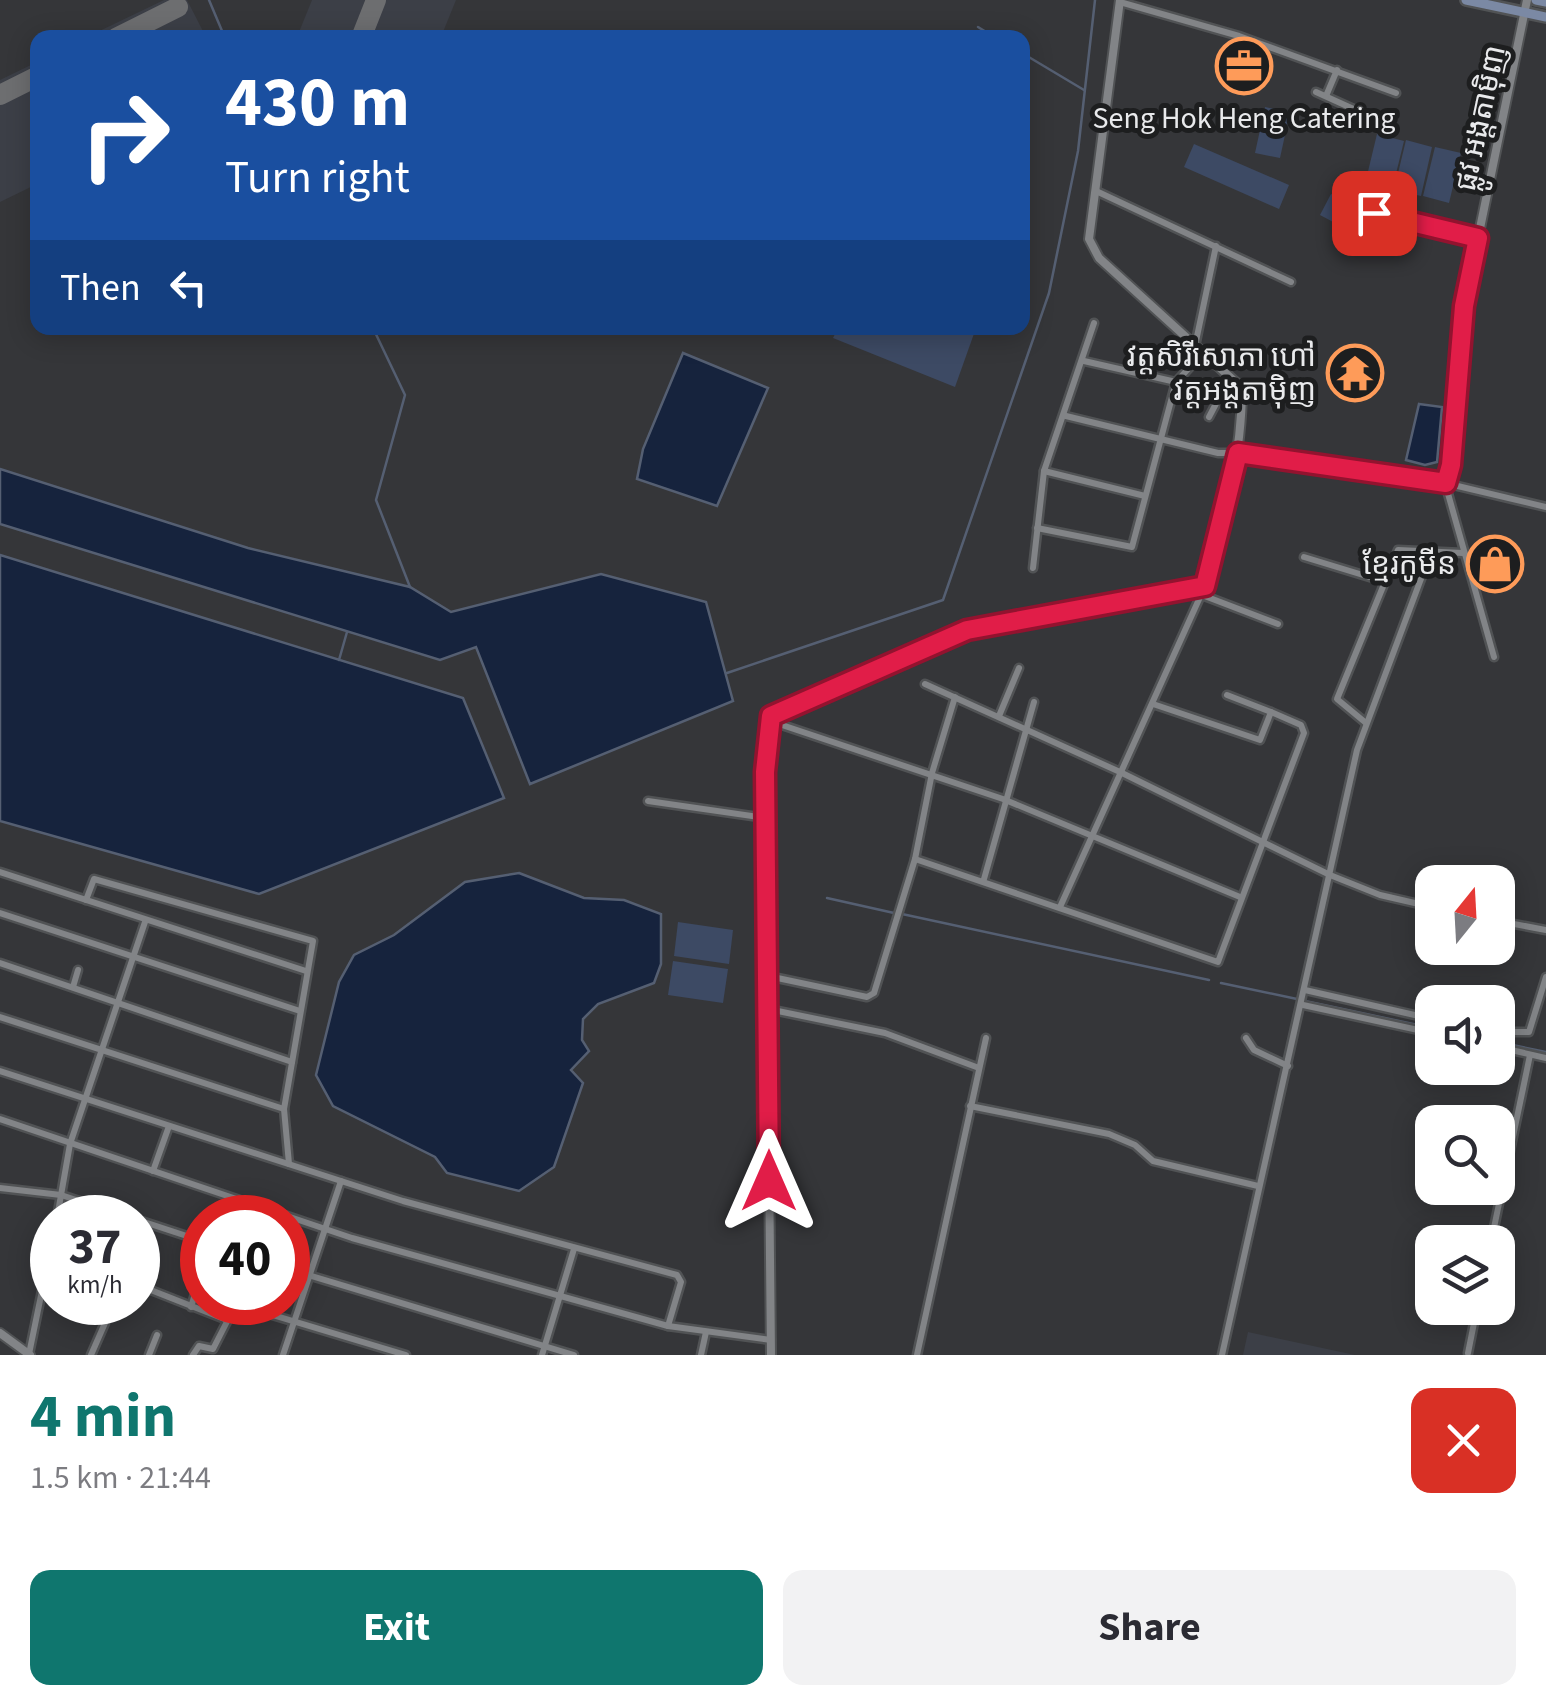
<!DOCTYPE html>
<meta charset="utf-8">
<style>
body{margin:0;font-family:"Source Sans 3","Noto Sans Khmer",sans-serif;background:#f2f2f3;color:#2b2b33;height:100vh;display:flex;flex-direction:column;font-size:38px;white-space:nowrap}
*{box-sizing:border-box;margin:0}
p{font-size:32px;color:#7c7c81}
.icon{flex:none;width:55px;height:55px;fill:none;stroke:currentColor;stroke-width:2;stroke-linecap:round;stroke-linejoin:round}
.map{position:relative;height:1355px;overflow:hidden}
.side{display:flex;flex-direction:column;background:#fff;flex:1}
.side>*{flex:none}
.guide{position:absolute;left:30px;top:30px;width:1000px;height:305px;border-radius:20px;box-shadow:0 5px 25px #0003;background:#1a4fa0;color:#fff;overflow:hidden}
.needle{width:65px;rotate:18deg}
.tools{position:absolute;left:1415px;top:865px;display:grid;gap:20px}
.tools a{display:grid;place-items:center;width:100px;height:100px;border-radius:20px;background:#fff;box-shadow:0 5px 25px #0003;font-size:50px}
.speed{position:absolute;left:30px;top:1195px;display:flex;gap:20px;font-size:50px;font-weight:700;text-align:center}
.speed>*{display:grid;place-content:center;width:130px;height:130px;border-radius:50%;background:#fff;box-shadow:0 5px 25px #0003;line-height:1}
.speed small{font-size:25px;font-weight:400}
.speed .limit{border:15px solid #d22;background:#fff;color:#111}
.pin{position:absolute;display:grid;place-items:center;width:85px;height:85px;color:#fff;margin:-42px;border-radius:20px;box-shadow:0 5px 15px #0006}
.me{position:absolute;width:110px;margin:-55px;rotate:0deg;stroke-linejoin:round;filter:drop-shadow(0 0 8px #0008)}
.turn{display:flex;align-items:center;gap:35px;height:210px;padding:0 30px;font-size:45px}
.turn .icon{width:130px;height:130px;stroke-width:2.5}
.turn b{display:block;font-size:70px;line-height:85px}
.then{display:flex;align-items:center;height:95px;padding:0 30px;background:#0003;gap:20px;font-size:38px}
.round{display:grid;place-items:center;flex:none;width:105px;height:105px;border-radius:20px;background:#f2f2f3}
.overview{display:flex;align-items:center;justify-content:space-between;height:170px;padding:0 30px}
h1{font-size:60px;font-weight:700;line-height:75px;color:#0f766e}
.action{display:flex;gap:20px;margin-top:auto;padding:20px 30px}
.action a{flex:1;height:115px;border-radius:20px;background:#0f766e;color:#fff;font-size:40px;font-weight:700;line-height:115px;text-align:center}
.action a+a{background:#f2f2f3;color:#2b2b33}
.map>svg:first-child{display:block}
</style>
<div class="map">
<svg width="1546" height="1355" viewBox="0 0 1546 1355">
<rect width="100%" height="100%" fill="#353639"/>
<g fill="#3c3f47">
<polygon points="164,0 187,0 206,37 87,37"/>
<polygon points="312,0 456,0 441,37 297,37"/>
<polygon points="37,62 37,184 0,202 0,80"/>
<polygon points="1248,1332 1355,1355 1243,1355"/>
</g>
<g fill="#3d4a64">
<polygon points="1265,107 1290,112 1280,158 1255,153"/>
<polygon points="1377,134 1404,141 1392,190 1365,184"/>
<polygon points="1406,140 1432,147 1421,196 1394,190"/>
<polygon points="1194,144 1289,185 1279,209 1184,167"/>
<polygon points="1435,147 1461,153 1449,203 1423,196"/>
<polygon points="1331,194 1375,216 1363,238 1320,215"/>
<polygon points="838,328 976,328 955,387 833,338"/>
<polygon points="678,922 733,930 729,964 674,956"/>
<polygon points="673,961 728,969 723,1003 668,995"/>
</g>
<g fill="#16233d" stroke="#555f72" stroke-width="2.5">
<polygon points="683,353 768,388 717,506 637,479 643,449"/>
<polygon points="1419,404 1442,407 1437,462 1425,465 1406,460"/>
<polygon points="0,469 248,548 410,587 451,612 601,574 706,602 733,701 530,784 476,647 440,660 0,524"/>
<polygon points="0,555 463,698 504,798 259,894 0,821"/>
<polygon points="519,873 584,898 624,900 661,914 661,964 654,983 598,1004 583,1019 582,1040 589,1051 571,1070 583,1083 554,1167 519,1191 447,1173 435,1157 333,1106 316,1075 339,982 354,955 394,935 465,882"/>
</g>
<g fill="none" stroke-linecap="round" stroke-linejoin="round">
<g stroke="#555f72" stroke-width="2.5">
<polyline points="209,0 225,38"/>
<polyline points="978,27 996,38"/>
<polyline points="1022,53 1084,90"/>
<polyline points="373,328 405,395 376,500 410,587"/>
<polyline points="339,660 347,632"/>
<polyline points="727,673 943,600 1049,293 1078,151 1095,0"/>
<polyline points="827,898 894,913"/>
<polyline points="902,914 1209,980"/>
<polyline points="1221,983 1297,999"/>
<polyline points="1305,1001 1432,1028"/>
<polyline points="1498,1042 1546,1052"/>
</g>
<g stroke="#6d6e70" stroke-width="20">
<polyline points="116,38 178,7"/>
<polyline points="361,38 376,0"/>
<polyline points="0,95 38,76"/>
</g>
<g stroke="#515355" stroke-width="11">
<g id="minor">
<polyline points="1120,2 1239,36 1396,93"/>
<polyline points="1316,92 1369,116"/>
<polyline points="1326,96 1337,70"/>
<polyline points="1096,191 1291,282"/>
<polyline points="1374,213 1478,238"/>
<polyline points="1195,346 1216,246"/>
<polyline points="1084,361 1176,382"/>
<polyline points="1066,416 1218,453 1238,453"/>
<polyline points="1209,417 1230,377"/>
<polyline points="1044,471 1145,496"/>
<polyline points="1037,528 1132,547 1176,382 1203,353"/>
<polyline points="1304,557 1386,582"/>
<polyline points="1033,568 1044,471 1094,323"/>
<polyline points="1202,595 1278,624"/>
<polyline points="1494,657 1445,483 1546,507"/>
<polyline points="925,684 1120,772 1330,875 1380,895 1432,907"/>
<polyline points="1153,704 1260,740 1271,712 1227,695"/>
<polyline points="999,716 1019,668"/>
<polyline points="770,721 1003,799 1240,897"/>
<polyline points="1366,723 1337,699 1398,550 1463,553"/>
<polyline points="648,801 766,818"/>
<polyline points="915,859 1218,962 1304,733 1301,725 1271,712"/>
<polyline points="0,872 306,971"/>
<polyline points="984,879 1034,702"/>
<polyline points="86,900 94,879 313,941 284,1109 289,1164"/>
<polyline points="1060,907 1205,586"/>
<polyline points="0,913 300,1011"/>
<polyline points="1498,921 1546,930"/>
<polyline points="0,963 292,1062"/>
<polyline points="768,976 867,997 874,993 915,859 932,773 955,697"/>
<polyline points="73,987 78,970"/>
<polyline points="1305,990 1432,1019"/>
<polyline points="1303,1005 1432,1033"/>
<polyline points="768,1009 885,1033 979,1068"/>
<polyline points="0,1017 284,1109"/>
<polyline points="1498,1032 1529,1032 1546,977"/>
<polyline points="1246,1038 1254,1050 1288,1066"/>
<polyline points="1498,1047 1546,1058"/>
<polyline points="0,1071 403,1201 677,1275 681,1282 668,1326"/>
<polyline points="970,1106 1109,1134 1135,1145 1153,1161 1258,1186"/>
<polyline points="0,1119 352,1238 668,1326 771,1340"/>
<polyline points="153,1171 169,1126"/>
<polyline points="0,1188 61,1195 131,1218"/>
<polyline points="57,1218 70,1144 145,922"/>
<polyline points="138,1220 202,1241"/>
<polyline points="1491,1242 1530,1055"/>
<polyline points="288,1269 574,1355"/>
<polyline points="138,1285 227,1320"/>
<polyline points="236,1304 406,1355"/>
<polyline points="191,1307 202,1272"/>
<polyline points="1468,1353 1477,1308"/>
<polyline points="29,1354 52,1242"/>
<polyline points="91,1355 105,1323"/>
<polyline points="149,1355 157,1335"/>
<polyline points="193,1355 199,1346 213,1349 236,1304"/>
<polyline points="283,1355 341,1181"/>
<polyline points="542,1355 574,1249"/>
<polyline points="701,1355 706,1332"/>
<polyline points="917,1355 986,1038"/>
<polyline points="1222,1355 1357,750 1431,552"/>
</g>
</g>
<g stroke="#515355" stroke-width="12">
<g id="tertiary">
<polyline points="1238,453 1445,483 1451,465 1464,306 1527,0"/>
<polyline points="0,1333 30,1355"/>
<path d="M771,1355L765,771L771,716L967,630L1205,586C1224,521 1242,456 1242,388L1099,258L1089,239L1120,0"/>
</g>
</g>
<g stroke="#515355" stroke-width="14">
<g id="secondary">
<polyline points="1466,0 1546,17"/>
<polyline points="1536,0 1546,2"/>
</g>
</g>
<use href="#minor" stroke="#828487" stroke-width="6"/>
<use href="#tertiary" stroke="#828487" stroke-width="8"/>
<use href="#secondary" stroke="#7b89a4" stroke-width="9"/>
</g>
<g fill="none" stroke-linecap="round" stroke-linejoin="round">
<g stroke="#92132f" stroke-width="25">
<polyline id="route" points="769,1181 765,772 771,716 967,630 1205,586 1238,453 1446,483 1451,465 1464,306 1478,238 1374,213"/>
</g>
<use href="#route" stroke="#e11d48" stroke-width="18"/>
</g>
<defs>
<g id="office-ring" transform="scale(2.875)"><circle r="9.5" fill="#1d1e1f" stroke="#fe9b59" stroke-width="1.5"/><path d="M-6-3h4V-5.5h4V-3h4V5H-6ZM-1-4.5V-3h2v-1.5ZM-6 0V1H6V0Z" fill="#fe9b59"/></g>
<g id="temple-ring" transform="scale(2.875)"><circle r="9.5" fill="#1d1e1f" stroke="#fe9b59" stroke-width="1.5"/><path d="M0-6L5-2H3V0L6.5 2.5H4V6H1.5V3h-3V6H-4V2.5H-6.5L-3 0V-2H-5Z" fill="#fe9b59"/></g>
<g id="shop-ring" transform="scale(2.875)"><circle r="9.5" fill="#1d1e1f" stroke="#fe9b59" stroke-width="1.5"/><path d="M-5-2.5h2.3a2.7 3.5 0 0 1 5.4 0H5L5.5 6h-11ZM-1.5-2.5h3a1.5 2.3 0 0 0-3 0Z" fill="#fe9b59"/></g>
</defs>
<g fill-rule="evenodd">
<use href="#office-ring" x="1244" y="66"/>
<use href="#temple-ring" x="1355" y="373"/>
<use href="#shop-ring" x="1495" y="564"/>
</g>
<g text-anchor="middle" stroke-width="10" stroke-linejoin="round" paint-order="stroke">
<g font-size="30" fill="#e9eaec" stroke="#1d1e1f" text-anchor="end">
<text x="1244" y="128" text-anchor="middle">Seng Hok Heng Catering</text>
<text x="1316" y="366">វត្តសិរីសោភា ហៅ<tspan x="1316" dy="34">វត្តអង្តតាម៉ិញ</tspan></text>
<text x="1456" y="574">ខ្មែរកូមីន</text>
</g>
<g font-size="30" fill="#e9eaec" stroke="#1d1e1f">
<text transform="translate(1480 118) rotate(-78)" y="10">ផ្លូវ អង្តតាម៉ិញ</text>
</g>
</g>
</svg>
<div class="tools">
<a><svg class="needle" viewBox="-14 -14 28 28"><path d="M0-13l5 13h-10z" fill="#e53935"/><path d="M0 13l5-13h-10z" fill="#7c7c81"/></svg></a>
<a><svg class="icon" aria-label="sound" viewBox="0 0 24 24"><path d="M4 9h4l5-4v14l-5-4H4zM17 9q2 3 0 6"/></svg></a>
<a><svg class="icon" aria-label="search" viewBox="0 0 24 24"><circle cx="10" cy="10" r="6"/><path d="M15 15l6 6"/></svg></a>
<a><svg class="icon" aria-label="layers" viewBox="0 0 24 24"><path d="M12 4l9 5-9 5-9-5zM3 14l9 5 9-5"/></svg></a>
</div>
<div class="speed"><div>37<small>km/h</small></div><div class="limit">40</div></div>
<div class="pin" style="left:1374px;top:213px;background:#d93025"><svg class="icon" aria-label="arrive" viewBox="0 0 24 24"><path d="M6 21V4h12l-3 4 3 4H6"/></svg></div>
<svg class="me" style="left:769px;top:1181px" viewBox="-20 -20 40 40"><path d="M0-17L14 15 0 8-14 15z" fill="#e11d48" stroke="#fff" stroke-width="4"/></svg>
<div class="guide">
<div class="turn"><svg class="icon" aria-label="right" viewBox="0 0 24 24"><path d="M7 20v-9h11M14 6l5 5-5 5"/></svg><div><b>430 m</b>Turn right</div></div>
<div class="then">Then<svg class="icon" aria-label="left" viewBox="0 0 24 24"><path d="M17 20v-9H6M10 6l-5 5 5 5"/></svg></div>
</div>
</div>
<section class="side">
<div class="overview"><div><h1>4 min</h1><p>1.5 km · 21:44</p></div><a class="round" style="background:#d93025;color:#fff"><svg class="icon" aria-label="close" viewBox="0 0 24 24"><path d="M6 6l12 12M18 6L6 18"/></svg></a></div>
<div class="action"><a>Exit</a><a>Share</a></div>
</section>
